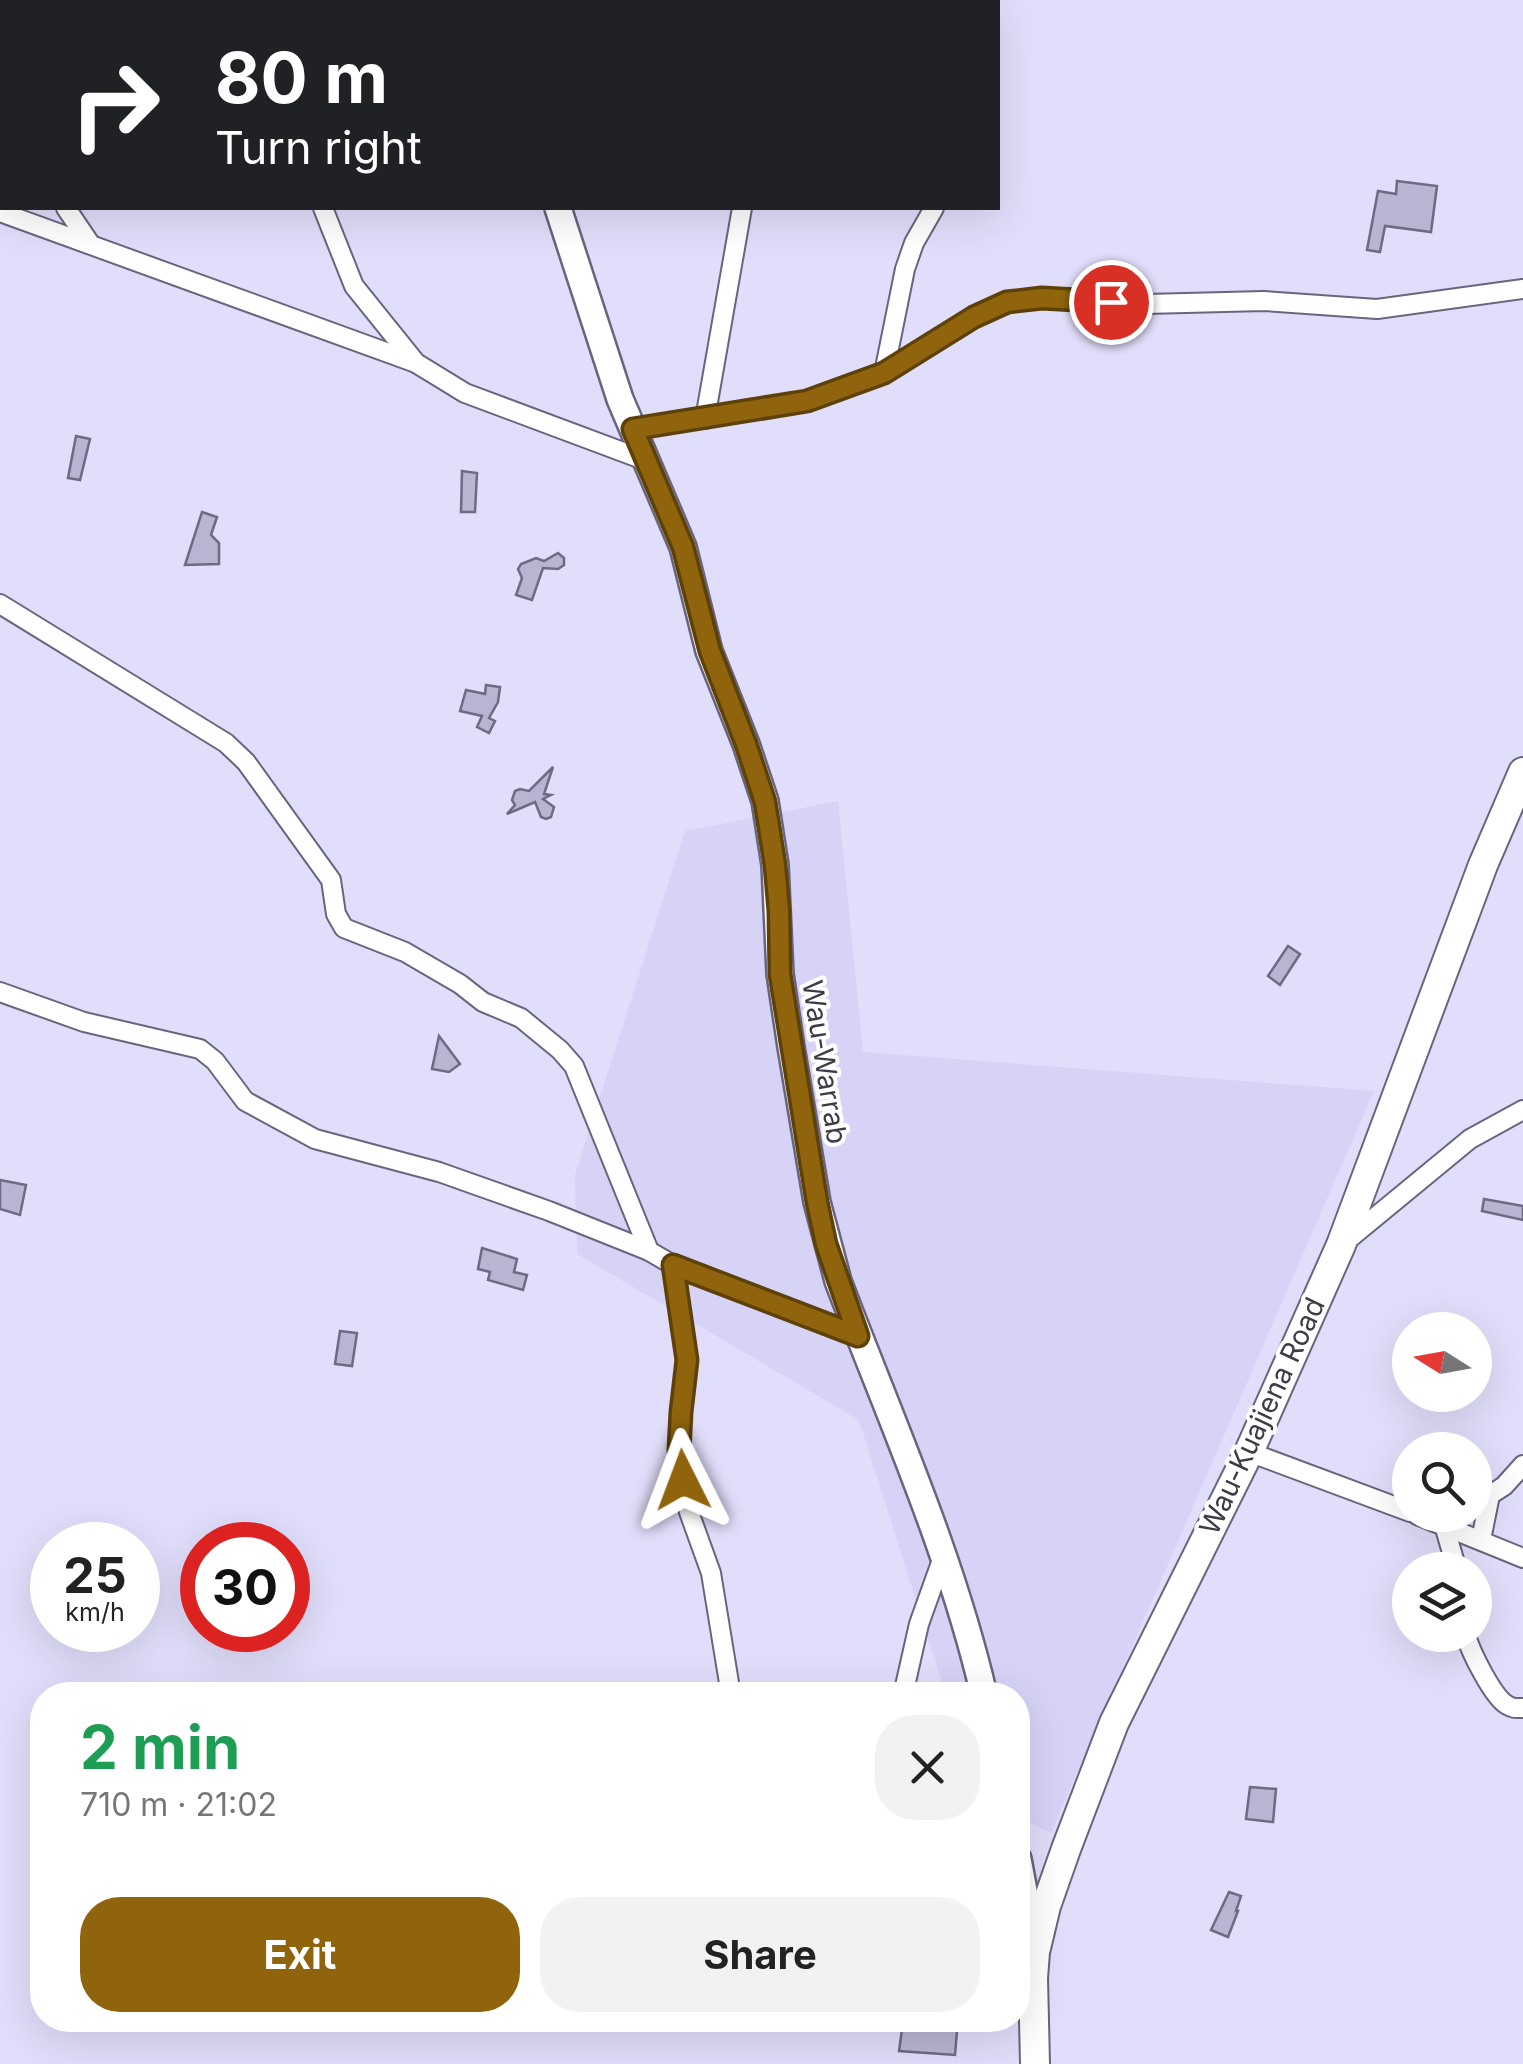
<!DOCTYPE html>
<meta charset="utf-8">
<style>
body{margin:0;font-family:Inter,sans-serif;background:#f2f2f2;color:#222;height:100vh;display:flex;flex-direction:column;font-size:38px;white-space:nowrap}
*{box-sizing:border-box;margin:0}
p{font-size:32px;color:#767676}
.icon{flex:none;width:55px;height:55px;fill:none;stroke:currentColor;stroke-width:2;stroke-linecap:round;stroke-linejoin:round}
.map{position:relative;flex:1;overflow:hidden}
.side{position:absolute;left:30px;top:1682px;width:1000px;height:350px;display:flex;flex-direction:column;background:#fff;border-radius:40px;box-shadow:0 10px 40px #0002}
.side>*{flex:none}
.banner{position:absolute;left:0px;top:0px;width:1000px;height:210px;box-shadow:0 10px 40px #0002;background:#202124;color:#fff;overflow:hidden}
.needle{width:65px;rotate:281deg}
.buttons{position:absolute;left:1392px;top:1312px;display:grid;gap:20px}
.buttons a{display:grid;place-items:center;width:100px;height:100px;border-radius:50%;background:#fff;box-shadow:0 10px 40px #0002;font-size:50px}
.speed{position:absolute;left:30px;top:1522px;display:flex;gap:20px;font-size:50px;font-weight:700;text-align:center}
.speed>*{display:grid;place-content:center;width:130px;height:130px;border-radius:50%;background:#fff;box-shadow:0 10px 40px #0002;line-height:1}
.speed small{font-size:25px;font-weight:400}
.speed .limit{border:15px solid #d22;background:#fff;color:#111}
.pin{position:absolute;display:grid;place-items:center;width:85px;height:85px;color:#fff;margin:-42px;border:5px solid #fff;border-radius:50%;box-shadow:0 2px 10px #0007}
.me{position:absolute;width:110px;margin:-55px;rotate:357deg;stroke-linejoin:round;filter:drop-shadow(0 0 8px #0008)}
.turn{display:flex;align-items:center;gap:35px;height:210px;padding:0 50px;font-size:45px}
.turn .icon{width:130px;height:130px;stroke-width:2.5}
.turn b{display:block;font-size:70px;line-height:85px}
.round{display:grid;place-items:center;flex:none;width:105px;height:105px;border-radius:40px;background:#f2f2f2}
.headline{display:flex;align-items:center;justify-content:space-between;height:170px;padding:0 50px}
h1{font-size:60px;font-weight:700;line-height:75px;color:#1e9e55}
.action{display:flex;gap:20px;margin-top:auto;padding:20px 50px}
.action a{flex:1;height:115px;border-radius:40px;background:#8f640c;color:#fff;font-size:40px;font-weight:700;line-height:115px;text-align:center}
.action a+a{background:#f2f2f2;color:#222}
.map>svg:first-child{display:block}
</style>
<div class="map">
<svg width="1523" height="2064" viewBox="0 0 1523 2064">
<rect width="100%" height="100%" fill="#e1defb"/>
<polygon fill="#d6d3f7" points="838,801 863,1052 1374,1091 1051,1833 1018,1816 1018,1695 946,1695 859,1420 577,1254 575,1175 685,831"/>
<g fill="#b7b5d1" stroke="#6d6a84" stroke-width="2.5">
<polygon points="1397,181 1437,186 1431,232 1385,226 1380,252 1367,250 1378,191 1396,194"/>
<polygon points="76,436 90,439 80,480 68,478"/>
<polygon points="462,471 477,473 475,512 461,512"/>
<polygon points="202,512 217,517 211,535 219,543 219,564 185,565"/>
<polygon points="558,553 564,558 564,565 558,569 543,568 532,600 516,595 522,578 518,569 521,564 536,558 544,561"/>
<polygon points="486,685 500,687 498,702 489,718 495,721 489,733 477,727 482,716 460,711 466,690 485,694"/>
<polygon points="553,767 544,794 551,795 543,799 554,807 551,817 546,819 541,817 535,802 507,814 515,805 512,800 515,791 520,789 529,791"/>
<polygon points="1288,946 1300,954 1280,985 1268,976"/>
<polygon points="439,1036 460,1064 449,1072 432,1069"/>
<polygon points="0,1180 26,1185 20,1215 0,1209"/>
<polygon points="1484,1199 1523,1206 1523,1220 1482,1211"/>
<polygon points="482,1248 517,1259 514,1272 527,1275 523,1290 488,1280 490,1272 478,1269"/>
<polygon points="340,1331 357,1333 352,1366 335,1364"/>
<polygon points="1250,1787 1276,1789 1273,1822 1246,1819"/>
<polygon points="1229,1892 1241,1896 1236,1911 1238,1911 1228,1937 1211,1930"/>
<polygon points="903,2022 918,2024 917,2027 957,2031 955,2055 899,2051"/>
</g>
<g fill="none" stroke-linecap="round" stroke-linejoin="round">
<g stroke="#68657f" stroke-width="22">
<g id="minor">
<polyline points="243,0 244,2"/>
<polyline points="775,2 775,0"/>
<polyline points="975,2 976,0"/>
<polyline points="0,128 2,130"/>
<polyline points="66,208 89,242"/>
<polyline points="323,208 354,286 416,363 465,393 647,461"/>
<polyline points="0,212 416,363"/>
<polyline points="884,373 905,269 914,243 934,208"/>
<polyline points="705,419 742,208"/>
<polyline points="633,429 807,401 884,373 974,317 1007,302 1041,298 1146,304 1264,301 1377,309 1523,289"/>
<polyline points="0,604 226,743 246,762 331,880 336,914 344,928 405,952 460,984 483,1002 521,1018 560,1050 574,1066 649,1251"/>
<polyline points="0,992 84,1022 200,1049 215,1061 245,1101 315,1139 439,1172 549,1211 649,1251 673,1265 859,1336"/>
<polyline points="1345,1242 1470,1139 1523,1110"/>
<polyline points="673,1265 687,1360 681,1412 679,1450 683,1480 689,1512 711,1573 731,1695"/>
<polyline points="1249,1452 1410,1512"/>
<polyline points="1417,1515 1523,1558"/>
<polyline points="1444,1525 1457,1570"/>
<polyline points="1481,1540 1490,1495 1504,1486 1523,1465"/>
<path d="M1466,1635C1470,1651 1493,1697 1507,1705C1514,1709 1516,1708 1523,1708"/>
<polyline points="903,1695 919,1624 943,1557"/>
</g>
</g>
<g stroke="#68657f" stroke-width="30">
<g id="secondary">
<polyline points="498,0 498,2"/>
<path d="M558,208L620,399L683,547L709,651L746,744L765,801L775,865L780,974L791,1047L817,1202L838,1281C890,1418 951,1553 984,1695"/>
<polyline points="1018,1859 1028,1912 1031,1953"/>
</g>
</g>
<g stroke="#68657f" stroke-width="32">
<polyline id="primary" points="1035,2064 1033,1978 1035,1952 1046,1906 1066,1849 1114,1723 1249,1452 1341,1245 1483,865 1523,772"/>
</g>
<use href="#minor" stroke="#fff" stroke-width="18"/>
<use href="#secondary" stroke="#fff" stroke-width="25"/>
<use href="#primary" stroke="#fff" stroke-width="28"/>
</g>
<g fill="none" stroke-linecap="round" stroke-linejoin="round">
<g stroke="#5d4108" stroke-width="25">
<polyline id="route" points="683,1480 679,1450 681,1412 687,1360 673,1265 858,1336 826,1244 817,1202 780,974 779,911 775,865 765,802 746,744 710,651 683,547 633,429 807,401 884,373 974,317 1007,302 1042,298 1111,302"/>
</g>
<use href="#route" stroke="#8f640c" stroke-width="18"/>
</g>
<g text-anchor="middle" stroke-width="8" stroke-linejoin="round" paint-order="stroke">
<g font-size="28" fill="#3c3b46" stroke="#fff">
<text transform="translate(825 1062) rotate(81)" y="10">Wau-Warrab</text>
<text transform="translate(1262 1416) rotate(-65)" y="10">Wau-Kuajiena Road</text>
</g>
</g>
</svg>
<div class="buttons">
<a><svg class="needle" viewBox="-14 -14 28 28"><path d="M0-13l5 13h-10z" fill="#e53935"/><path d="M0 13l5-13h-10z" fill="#767676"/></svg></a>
<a><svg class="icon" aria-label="search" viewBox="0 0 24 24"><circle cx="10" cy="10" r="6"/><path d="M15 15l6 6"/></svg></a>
<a><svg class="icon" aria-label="layers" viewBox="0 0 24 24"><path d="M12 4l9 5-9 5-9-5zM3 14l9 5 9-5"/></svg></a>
</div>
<div class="speed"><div>25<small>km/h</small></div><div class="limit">30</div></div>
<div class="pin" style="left:1111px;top:302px;background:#d93025"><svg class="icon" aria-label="arrive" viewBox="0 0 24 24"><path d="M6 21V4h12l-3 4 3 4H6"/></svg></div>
<svg class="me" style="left:683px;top:1480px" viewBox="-20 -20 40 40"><path d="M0-17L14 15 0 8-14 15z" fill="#8f640c" stroke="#fff" stroke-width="4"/></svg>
<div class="banner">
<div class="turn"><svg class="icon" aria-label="right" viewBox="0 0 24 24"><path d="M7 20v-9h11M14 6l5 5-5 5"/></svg><div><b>80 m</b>Turn right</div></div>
</div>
<section class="side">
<div class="headline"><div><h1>2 min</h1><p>710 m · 21:02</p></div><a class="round"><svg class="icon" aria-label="close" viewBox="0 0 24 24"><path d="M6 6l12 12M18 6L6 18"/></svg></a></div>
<div class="action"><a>Exit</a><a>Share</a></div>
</section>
</div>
